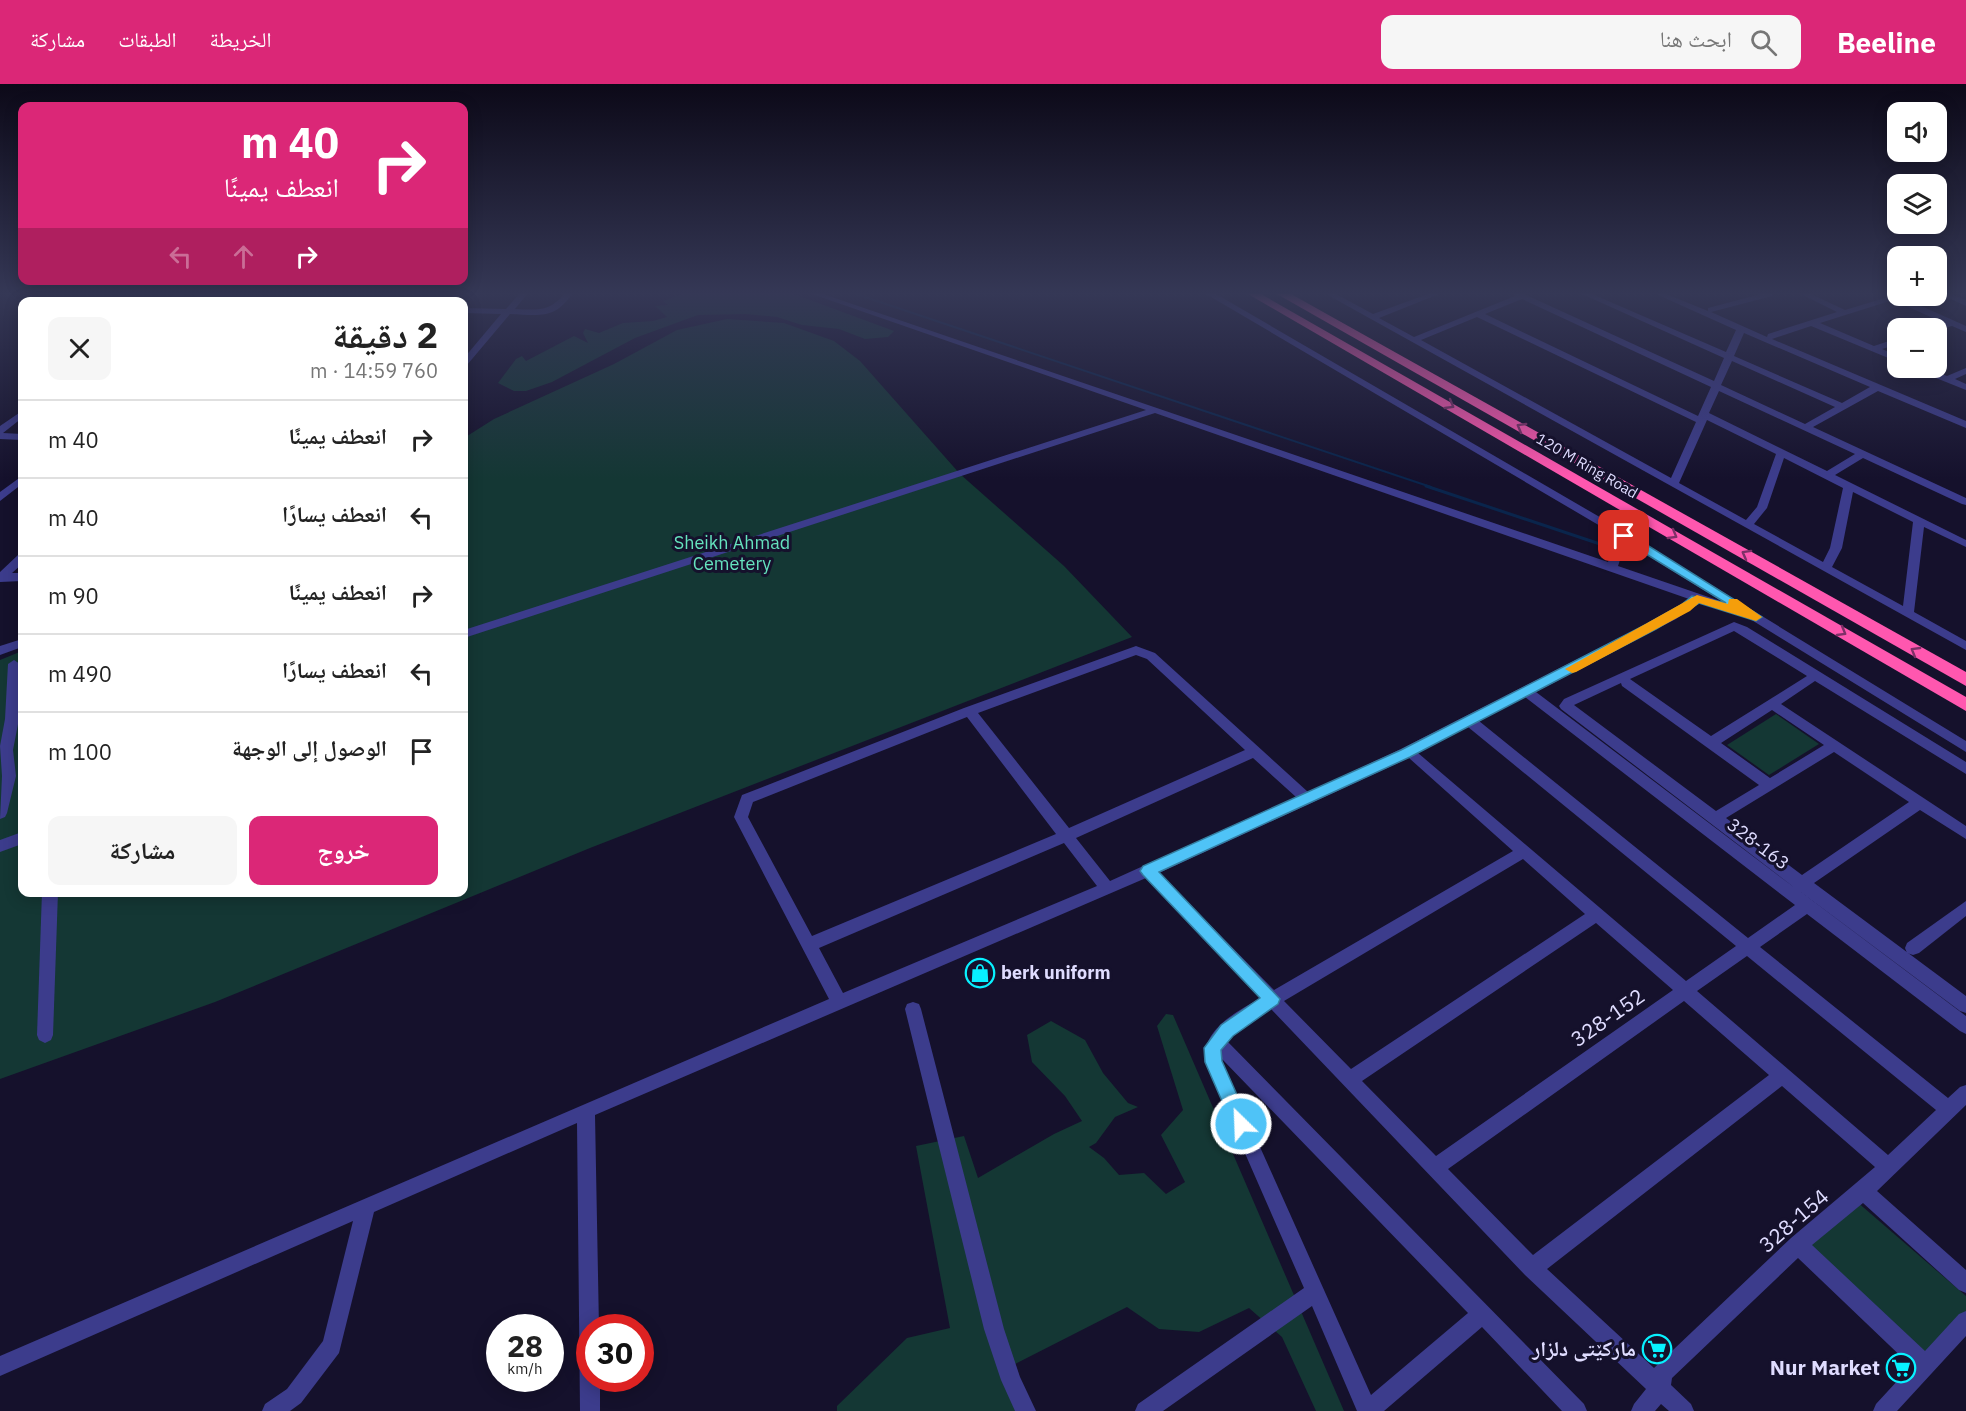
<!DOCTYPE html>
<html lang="ar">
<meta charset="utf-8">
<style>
body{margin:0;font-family:"IBM Plex Sans","Noto Naskh Arabic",sans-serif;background:#f6f6f6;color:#222;direction:rtl;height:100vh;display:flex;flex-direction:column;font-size:22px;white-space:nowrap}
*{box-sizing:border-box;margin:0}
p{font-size:20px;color:#767676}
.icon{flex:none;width:33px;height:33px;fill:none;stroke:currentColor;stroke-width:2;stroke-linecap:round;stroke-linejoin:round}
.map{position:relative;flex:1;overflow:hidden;direction:ltr}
.side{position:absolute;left:18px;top:213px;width:450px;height:600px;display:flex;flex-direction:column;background:#fff;border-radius:12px;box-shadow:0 3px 15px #0003;direction:rtl}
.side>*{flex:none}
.banner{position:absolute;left:18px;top:18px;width:450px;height:183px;border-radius:12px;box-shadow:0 3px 15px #0003;direction:rtl;background:#db2777;color:#fff;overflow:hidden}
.fabs{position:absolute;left:1887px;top:18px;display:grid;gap:12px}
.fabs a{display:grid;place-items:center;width:60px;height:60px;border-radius:12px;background:#fff;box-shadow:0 3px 15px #0003;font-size:30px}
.speed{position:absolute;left:486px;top:1230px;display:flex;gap:12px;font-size:30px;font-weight:700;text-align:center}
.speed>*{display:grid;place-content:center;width:78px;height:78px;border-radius:50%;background:#fff;box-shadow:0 3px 15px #0003;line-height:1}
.speed small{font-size:15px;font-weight:400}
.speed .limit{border:9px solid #d22;background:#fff;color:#111}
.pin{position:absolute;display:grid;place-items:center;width:51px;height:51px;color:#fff;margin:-26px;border-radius:12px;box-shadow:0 3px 9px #0006}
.me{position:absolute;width:66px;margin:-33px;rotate:336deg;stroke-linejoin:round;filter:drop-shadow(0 0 4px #0008)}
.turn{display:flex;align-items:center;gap:21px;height:126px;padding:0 30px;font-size:27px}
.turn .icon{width:78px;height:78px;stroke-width:2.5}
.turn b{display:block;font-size:42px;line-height:51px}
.lanes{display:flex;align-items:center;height:57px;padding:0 30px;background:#0003;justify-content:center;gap:30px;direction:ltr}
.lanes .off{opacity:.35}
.round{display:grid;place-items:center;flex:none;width:63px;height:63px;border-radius:12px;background:#f6f6f6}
.overview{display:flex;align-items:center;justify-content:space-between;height:102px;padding:0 30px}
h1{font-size:36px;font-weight:700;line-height:45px}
.cta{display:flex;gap:12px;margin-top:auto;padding:12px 30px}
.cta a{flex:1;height:69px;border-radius:12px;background:#db2777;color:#fff;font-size:24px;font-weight:700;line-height:69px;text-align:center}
.cta a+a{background:#f6f6f6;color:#222}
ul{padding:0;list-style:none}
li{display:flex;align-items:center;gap:18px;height:78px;padding:0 30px;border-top:2px solid #e0e0e0}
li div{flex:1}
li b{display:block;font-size:22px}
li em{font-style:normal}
header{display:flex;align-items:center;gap:36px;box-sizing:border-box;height:84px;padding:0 30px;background:#db2777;color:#fff}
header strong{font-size:28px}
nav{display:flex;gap:33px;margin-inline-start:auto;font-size:21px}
.search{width:420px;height:54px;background:#f6f6f6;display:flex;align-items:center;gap:15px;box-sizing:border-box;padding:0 21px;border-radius:12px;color:#767676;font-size:22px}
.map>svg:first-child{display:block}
</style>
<header>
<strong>Beeline</strong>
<div class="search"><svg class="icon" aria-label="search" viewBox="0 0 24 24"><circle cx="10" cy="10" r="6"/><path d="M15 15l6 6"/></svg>ابحث هنا</div>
<nav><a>الخريطة</a><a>الطبقات</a><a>مشاركة</a></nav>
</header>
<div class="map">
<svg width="1966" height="1327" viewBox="0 0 1966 1327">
<rect width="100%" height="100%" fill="#15112c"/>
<g fill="#143734">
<polygon points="682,210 794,210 894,247 888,253 865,255 839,245 802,241 777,233 745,230 698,231 635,254 552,298 526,307 514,307 498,299 516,275 522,272 526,277 574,252 588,259 583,249 585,245 599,249 623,239 653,237 667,233 655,222 668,221 663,217"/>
<polygon points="727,235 784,239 834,257 860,277 960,390 1064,482 1132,553 590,764 215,918 0,995 0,576 22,567 22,808 464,808 464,354 494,335 614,280 677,246"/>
<polygon points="1776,630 1819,660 1769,691 1727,661"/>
<polygon points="1166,930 1173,931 1344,1327 1316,1327 1282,1253 1249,1224 1199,1248 1159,1245 1127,1223 1013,1281 1024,1327 837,1327 837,1322 907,1254 950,1244 916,1062 964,1052 978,1094 1054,1050 1082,1037 1065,1012 1032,978 1027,951 1051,937 1085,956 1103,989 1128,1019 1138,1023 1115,1033 1096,1059 1089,1063 1104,1074 1119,1091 1144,1089 1166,1110 1185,1098 1161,1051 1183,1026 1157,942"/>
<polygon points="1856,1117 1966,1212 1966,1228 1925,1274 1808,1163"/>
</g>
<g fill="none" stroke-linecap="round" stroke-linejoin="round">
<polyline stroke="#0a254c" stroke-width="2" points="856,210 1431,403"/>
<polyline stroke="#0a254c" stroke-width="3" points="1426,402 1600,460"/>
<g fill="#3c3c8c" fill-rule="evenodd">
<polygon points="174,210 183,210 175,218 165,218"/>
<polygon points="193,210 230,210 315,215 319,218 270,218 197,213"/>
<polygon points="383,210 391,210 384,218 375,218"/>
<polygon points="454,210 462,210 456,218 447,218"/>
<path d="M519,210H527L515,225C536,226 550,228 564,210H572C554,236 539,231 510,230L467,281L464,282V274L501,230L464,229V224L506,225Z"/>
<path d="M812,210H823L1608,478L1615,459L1607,446L1206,210H1216L1610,439L1966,657V668L1750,535L1700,519L1676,535L1536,608L1795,804L1561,625L1559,622L1564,615L1734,538L1747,543L1966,678V690L1815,597L1781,620L1966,742V755L1920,726L1814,799L1966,912V929L1960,927L1797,805L1966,932V950L1960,947L1807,830L1760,863L1948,1014L1960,1003L1966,1001V1021L1877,1107L1966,1186V1209L1959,1206L1863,1119L1812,1161L1925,1267L1959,1230L1966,1227V1252L1897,1327H1873L1876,1320L1911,1282L1798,1174L1672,1294L1671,1301L1691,1320L1694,1327H1669L1661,1320L1655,1327H1631L1634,1320L1646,1305L1525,1191L1271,925L1239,946L1227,957L1584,1320L1587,1327H1562L1482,1243L1384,1327H1357L1312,1222L1163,1327H1135L1138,1320L1304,1204L1205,978C1202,945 1235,929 1260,914L1146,794L595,1031L599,1244H590V1294H600V1327H580L577,1039L374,1128L339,1269L301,1319L290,1327H262L265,1320L287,1305L323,1257L353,1137L0,1292V1272L829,915L734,733L742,711L964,624L1136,562L1155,569L1308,708L1401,665L1668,529L1689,515L1155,329L464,554V546L1146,326ZM1626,458L1723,518L1618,482ZM1734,547L1807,592L1711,652L1630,595ZM1136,571L1147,575L1245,666L1069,744L978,629ZM1621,599L1622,602L1759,701L1716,727L1574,621ZM1525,613L1795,821L1748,854L1479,637ZM1772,626L1824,661L1770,694L1721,659ZM967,633L1056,750L812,852L748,733L753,718ZM1468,643L1736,862L1686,897L1418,669ZM1834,668L1909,718L1802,791L1726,734ZM1253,674L1296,713L1110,797L1076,754ZM1409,674L1513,767L1274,906L1159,789ZM1064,759L1097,802L843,909L819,864ZM1523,775L1585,830L1351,985L1284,917ZM1596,839L1673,906L1436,1072L1362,997ZM1747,872L1936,1026L1888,1071L1697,907ZM1684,917L1769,991L1533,1171L1448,1085ZM1222,975L1468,1229L1371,1311L1222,978ZM1782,1002L1875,1083L1791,1154L1654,1284L1547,1185Z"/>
<path d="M1326,210H1336L1373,230L1428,210H1439L1379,234L1414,253L1515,212L1514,210H1524L1714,297L1724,274L1582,210H1592L1726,268L1736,246L1656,210H1666L1708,227V224L1761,210H1773L1772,212L1711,228L1767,253L1768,250L1837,228L1801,210H1811L1845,226L1898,210V212H1902L1901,213L1966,242V248L1952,242L1936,246V244H1931L1932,242L1944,239L1893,216L1820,239L1874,262L1898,254V260L1882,265L1898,272V278L1811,242L1772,255L1966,337V344L1878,307L1813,343L1966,414V421L1962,420L1863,374L1835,391L1966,456V463L1924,443L1914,528L1966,557V566ZM1522,215L1711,303L1698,332L1485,230ZM1477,233L1696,338L1671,394L1421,256ZM1744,249L1870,303L1842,319L1734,272ZM1732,277L1835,323L1805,340L1721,301ZM1719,307L1855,370L1827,387L1709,329ZM1707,336L1776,370L1757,423L1746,436L1679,399ZM1784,374L1843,404L1830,464L1823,478L1754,440L1767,424ZM1853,408L1913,438L1903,522L1832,483L1842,464Z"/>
<polygon points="1940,210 1951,210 1966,216 1966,222"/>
<polygon points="1915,284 1926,284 1947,292 1966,284 1966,290 1955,295 1966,300 1966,306 1916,286"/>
<polygon points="22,327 22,334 3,349 22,350 22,356 0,355 0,342"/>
<polygon points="22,392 22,400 0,417 0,408"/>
<polygon points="18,471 22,471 22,480 12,489 22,489 22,497 0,498 0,488"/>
<polygon points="22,555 22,563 0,571 0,562"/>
<polygon points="14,576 20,580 19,635 13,666 16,692 7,729 5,733 0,735 2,692 0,662 5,635 8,580"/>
<polygon points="22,748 22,760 0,768 0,756"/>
<polygon points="42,808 58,808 53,951 51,956 45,959 39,956 37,951"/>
<polygon points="1966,817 1966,832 1919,869 1913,871 1907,869 1905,864 1907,859"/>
<polygon points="913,918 919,920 921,925 1004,1245 1020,1293 1036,1327 1015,1327 1001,1296 984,1245 905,925 907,920"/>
</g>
<g fill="#ff57af" fill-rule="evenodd">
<polygon points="1248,210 1261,210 1966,613 1966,627"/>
<polygon points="1277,210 1291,210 1966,588 1966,602"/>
</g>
</g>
<defs><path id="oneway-chevron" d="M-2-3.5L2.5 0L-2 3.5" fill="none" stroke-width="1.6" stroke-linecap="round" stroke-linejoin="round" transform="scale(1.5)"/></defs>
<g stroke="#7e3067">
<use href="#oneway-chevron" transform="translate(1450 321) rotate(30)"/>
<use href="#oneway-chevron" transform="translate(1521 343) rotate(-150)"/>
<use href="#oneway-chevron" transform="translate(1673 451) rotate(30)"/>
<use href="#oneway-chevron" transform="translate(1746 470) rotate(-151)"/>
<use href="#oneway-chevron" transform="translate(1842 548) rotate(30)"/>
<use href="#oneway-chevron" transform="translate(1915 567) rotate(-150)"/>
</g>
<linearGradient id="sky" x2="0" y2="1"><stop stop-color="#0c0918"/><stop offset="0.53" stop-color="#353856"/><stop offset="1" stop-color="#353856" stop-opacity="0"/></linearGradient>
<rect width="1966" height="395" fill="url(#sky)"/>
<polygon fill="#4fc3f7" stroke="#337fa1" stroke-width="1.5" points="1620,449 1628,449 1762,533 1756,537 1699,519 1656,545 1410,673 1159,788 1280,915 1278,920 1233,952 1221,966 1222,977 1250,1040 1248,1047 1241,1049 1235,1047 1205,978 1204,964 1221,941 1260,914 1143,791 1140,787 1143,782 1401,666 1647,540 1681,521 1692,512 1726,519 1620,454"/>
<polygon fill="#f59e0b" points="1697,511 1728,520 1729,515 1737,515 1762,533 1756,537 1699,519 1690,527 1576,588 1572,589 1565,585"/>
<defs>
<g id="shop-ring" transform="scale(1.5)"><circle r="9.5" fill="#15112c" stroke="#08f1ff" stroke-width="1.5"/><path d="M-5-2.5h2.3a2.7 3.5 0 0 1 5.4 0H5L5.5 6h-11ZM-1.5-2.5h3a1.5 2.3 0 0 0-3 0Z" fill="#08f1ff"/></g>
<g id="supermarket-ring" transform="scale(1.5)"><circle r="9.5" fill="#15112c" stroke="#08f1ff" stroke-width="1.5"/><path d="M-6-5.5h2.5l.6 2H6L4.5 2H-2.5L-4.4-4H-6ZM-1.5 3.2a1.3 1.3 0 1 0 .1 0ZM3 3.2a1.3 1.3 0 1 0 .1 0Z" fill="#08f1ff"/></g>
</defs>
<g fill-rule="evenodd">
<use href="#shop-ring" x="980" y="889"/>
<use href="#supermarket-ring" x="1657" y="1265"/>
<use href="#supermarket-ring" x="1901" y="1284"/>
</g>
<g text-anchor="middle" stroke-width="6" stroke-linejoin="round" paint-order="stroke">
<g font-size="15" fill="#dfdcff" stroke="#15112c">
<text transform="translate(1587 382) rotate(30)" y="5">120 M Ring Road</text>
</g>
<g font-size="18" fill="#65e3be" stroke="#15112c">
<text x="732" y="465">Sheikh Ahmad<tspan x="732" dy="21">Cemetery</tspan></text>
</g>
<g font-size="18" fill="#dfdcff" stroke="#15112c">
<text transform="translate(1758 760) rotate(37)" y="6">328-163</text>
</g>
<g font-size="18" font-weight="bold" fill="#dfdcff" stroke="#15112c" text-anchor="start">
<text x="1001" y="895">berk uniform</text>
</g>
<g font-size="21" fill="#dfdcff" stroke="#15112c">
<text transform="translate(1608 934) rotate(-35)" y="7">328-152</text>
<text transform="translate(1794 1137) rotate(-41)" y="7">328-154</text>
</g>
<g font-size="21" font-weight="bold" fill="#dfdcff" stroke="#15112c" text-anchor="end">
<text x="1636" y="1272">مارکێتی دلزار</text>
<text x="1880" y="1291">Nur Market</text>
</g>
</g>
</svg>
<div class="fabs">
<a><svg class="icon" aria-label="sound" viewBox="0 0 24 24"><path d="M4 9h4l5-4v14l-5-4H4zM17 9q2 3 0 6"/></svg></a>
<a><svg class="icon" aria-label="layers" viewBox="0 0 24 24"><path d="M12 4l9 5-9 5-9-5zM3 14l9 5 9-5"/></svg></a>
<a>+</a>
<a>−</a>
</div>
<div class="speed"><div>28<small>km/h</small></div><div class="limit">30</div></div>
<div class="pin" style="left:1624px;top:452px;background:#d93025"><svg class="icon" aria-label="arrive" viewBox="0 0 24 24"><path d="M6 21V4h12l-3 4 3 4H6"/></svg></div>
<svg class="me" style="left:1241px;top:1040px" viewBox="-20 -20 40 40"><circle r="17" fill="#4fc3f7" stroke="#fff" stroke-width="3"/><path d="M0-11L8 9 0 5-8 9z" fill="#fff"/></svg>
<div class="banner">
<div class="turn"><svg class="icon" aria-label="right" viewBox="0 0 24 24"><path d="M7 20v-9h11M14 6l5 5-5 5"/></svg><div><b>40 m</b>انعطف يمينًا</div></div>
<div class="lanes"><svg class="icon off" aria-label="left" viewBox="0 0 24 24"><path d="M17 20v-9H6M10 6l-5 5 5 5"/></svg><svg class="icon off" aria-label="ahead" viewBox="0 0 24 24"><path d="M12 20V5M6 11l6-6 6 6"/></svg><svg class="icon" aria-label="right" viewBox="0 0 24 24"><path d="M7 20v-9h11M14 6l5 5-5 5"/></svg></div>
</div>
<section class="side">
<div class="overview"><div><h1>2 دقيقة</h1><p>760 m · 14:59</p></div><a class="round"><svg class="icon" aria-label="close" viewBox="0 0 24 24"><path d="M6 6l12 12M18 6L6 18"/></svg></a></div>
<ul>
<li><svg class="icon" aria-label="right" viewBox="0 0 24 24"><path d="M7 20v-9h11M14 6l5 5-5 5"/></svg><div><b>انعطف يمينًا</b></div><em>40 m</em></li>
<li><svg class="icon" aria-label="left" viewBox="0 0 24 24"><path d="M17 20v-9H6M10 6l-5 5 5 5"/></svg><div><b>انعطف يسارًا</b></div><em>40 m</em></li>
<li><svg class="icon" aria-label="right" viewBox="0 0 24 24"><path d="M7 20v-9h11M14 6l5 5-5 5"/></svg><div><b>انعطف يمينًا</b></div><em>90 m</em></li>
<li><svg class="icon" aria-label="left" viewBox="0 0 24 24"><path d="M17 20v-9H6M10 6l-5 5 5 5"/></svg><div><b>انعطف يسارًا</b></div><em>490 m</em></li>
<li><svg class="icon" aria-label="arrive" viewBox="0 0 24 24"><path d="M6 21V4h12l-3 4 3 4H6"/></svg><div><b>الوصول إلى الوجهة</b></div><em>100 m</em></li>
</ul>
<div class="cta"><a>خروج</a><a>مشاركة</a></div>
</section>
</div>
